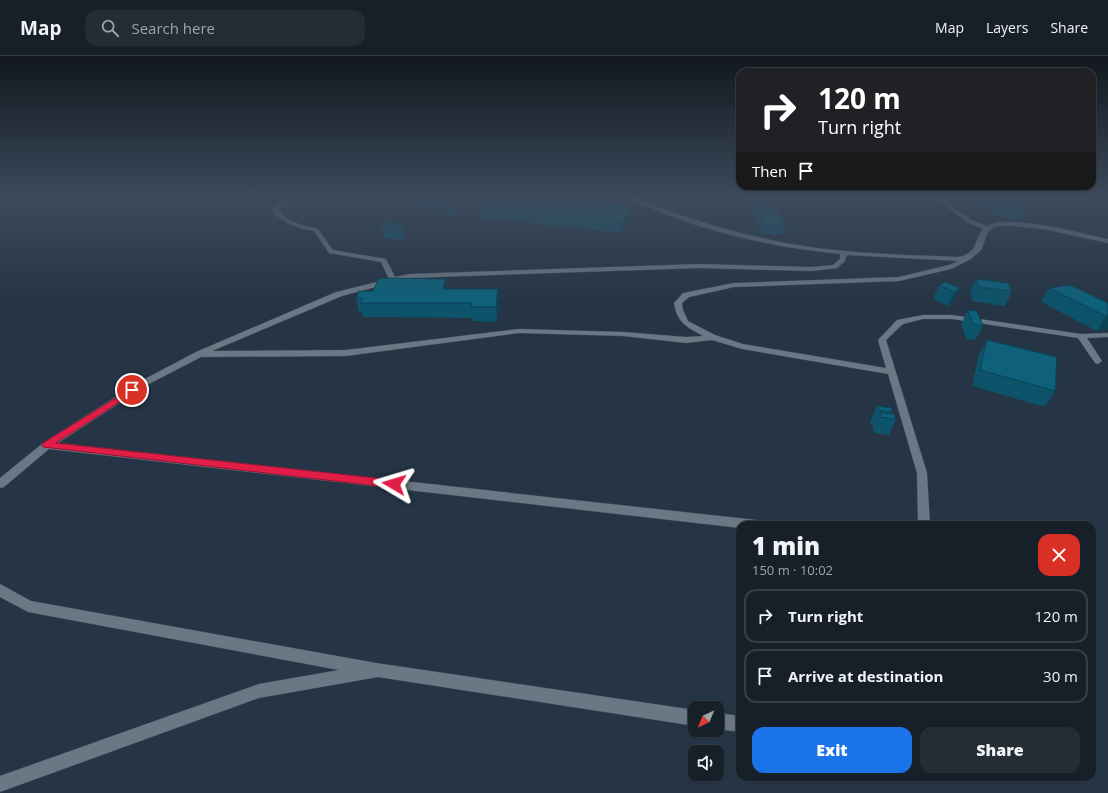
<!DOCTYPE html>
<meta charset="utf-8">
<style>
body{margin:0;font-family:"Open Sans",sans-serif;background:#242d34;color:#f1f3f6;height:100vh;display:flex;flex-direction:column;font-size:15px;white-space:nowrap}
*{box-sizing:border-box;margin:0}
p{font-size:13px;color:#9ea3a8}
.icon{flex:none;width:22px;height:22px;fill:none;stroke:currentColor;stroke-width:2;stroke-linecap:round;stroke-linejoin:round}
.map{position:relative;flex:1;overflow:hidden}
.drawer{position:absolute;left:736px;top:465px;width:360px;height:260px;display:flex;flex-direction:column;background:#172028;border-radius:12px;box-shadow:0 1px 3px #0004,0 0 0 1px #363e45}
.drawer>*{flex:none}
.top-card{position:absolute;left:736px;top:12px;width:360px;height:122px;border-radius:12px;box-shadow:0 1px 3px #0004,0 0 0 1px #363e45;background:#202124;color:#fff;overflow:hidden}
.needle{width:26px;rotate:224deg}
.tools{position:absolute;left:688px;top:645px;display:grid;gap:8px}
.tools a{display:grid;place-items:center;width:36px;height:36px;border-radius:8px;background:#172028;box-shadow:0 1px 3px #0004,0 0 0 1px #363e45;font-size:20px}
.pin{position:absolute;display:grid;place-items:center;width:34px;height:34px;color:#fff;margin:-17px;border:2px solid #fff;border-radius:50%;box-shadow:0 1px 4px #0007}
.me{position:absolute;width:44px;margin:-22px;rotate:277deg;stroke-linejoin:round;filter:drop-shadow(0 0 3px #0008)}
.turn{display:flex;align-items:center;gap:14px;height:84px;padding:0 16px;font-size:18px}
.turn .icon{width:52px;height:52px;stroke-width:2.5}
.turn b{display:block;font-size:28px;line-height:34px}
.then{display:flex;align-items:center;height:38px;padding:0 16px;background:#0003;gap:8px;font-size:15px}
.round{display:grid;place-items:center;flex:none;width:42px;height:42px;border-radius:12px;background:#242d34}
.summary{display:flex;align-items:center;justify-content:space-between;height:68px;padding:0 16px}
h1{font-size:24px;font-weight:800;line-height:30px}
.primary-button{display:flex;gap:8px;margin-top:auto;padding:8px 16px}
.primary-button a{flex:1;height:46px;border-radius:12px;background:#1a73e8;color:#fff;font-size:16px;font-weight:800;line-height:46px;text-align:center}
.primary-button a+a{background:#242d34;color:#f1f3f6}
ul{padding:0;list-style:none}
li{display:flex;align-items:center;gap:12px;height:54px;margin:0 8px 6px;padding:0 8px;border:2px solid #363e45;border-radius:12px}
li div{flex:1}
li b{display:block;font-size:15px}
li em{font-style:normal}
header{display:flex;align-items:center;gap:24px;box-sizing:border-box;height:56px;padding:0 20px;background:#172028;border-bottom:1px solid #363e45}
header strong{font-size:19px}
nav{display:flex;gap:22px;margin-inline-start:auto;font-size:14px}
.search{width:280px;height:36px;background:#242d34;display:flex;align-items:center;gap:10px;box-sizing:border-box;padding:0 14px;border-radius:12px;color:#9ea3a8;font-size:15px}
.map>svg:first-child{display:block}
</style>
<header>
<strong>Map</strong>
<div class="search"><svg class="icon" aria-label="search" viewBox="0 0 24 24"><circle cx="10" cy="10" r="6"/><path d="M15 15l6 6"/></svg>Search here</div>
<nav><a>Map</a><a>Layers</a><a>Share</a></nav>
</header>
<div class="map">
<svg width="1108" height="737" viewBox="0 0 1108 737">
<rect width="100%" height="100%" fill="#1f2a35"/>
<path fill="#253545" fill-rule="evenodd" d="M0,142H1108V737H0ZM740,469H1092V721H740ZM695,652H717V674H695ZM695,696H717V718H695Z"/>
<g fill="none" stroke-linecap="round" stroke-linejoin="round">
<g stroke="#3e4951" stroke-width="1">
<g id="minor">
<path d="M294,142H301L285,148L278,153C286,167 304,169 318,173L333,194L386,203L395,221L409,218L699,208L812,211L833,209L840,203V198C784,192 726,181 673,161C658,156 644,149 630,143V142H636C692,165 750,182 810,191C859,198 909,199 958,201C978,197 973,187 983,173L967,166L935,142H941L971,164L987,170C1007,157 1084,178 1108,183V187L1048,174L1015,170H1001L994,171L988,176L981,194L971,203L951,213L899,225L734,231L689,241L682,247L683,254L688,265L715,279L743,288L886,312L878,284L897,264L923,259H952L1081,278L1108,277V281L1087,282L1102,305L1098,308L1095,307L1078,282L952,263H923L903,268L886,284L927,417L930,469H918L917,417L888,318L742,293L712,284L686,287L623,280L519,277L346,300L201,301L147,329L58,387L756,464L760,466L762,469H740V472L49,393L4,431L0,432V422L43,387L141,325L196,296L336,236L389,223L381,206L329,197L314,175C298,172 281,168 272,153L273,152L281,146ZM847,199L958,205L949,209L899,221L734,227L683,237L674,247C677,267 687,271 703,280L686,281L623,276L519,273L346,294L212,295L342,240L409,222L699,212L812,215L837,212L845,205Z"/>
<polygon points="0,528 31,545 376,607 695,654 695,670 378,621 259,642 0,736 0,720 259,628 339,614 28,556 0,541"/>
<polygon points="717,657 740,660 740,676 717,673"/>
</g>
</g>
<use href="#minor" fill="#6a7784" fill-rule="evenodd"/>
</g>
<g fill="#0d5369">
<polygon points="394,142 448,142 447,142 447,143 457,145 458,157 455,159 443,158 443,152 432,155"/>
<polygon points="482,142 588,142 585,146 629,162 622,177 477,161 476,149 482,143"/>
<polygon points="751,142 786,170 784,178 762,178 750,150"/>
<polygon points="966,142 1029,142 1028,152 1022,165 992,159 993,155 963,149"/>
<polygon points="382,169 404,169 406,181 403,184 384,182"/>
<polygon points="976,223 1012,235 1005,250 972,245 970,237"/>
<polygon points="939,229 960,232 953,246 948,250 933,243"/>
<polygon points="1049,232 1108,247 1108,273 1097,275 1041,246"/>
<polygon points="447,233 499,247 497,266 473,265 472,262 363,261 362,256 359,256 356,242 373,235"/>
<polygon points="968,254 983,270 975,284 966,283 961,268"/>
<polygon points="987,284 1055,335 1045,351 972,330 979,299"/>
<polygon points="877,350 892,356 891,358 896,363 889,379 874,377 873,373 874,371 872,370 870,366"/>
</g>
<g fill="#0a4355">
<polygon points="436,142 448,142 447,142 447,146 442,146 443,152 432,155 431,143"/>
<polygon points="581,142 588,142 581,153"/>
<polygon points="457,145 458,157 455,159 454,147"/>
<polygon points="630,150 629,162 622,177 623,164"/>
<polygon points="404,169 406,181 403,184 401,171"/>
<polygon points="445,223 447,236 443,233"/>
<polygon points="960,232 953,246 948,250 954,236"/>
<polygon points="498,233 499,247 497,266 496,251"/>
<polygon points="1106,260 1108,260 1108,273 1097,275"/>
</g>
<g fill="#0f607a" stroke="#0a4355">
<polygon points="484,142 581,142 583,145 630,150 623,164 476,149"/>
<polygon points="751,142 771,143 786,170 764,169"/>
<polygon points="990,142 1029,142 1028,152 997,147 998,143"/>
<polygon points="445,143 457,145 454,147 442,146"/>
<polygon points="386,166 404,169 401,171 382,169"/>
<polygon points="379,222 445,223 443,233 498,233 496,251 471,251 472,247 360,247 363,242 356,242 359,235 373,235"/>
<polygon points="976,223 1008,227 1012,235 979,231"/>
<polygon points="945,226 960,232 954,236 939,229"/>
<polygon points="1070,229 1108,247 1108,260 1106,260 1049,232"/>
<polygon points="968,254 977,255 983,270 973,268"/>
<polygon points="987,284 1057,301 1055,335 980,314"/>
<polygon points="877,350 892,352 892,356 879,354"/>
<polygon points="880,357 894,358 896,363 881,361"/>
</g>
<linearGradient id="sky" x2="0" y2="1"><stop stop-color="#11171d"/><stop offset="0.58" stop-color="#3c4a5c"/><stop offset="1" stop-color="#3c4a5c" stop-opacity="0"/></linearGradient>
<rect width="1108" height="245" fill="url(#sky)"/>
<polygon fill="#e11d48" stroke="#92132f" points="132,332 135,333 136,334 135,336 56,387 394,424 397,425 399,428 397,431 394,432 43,391 42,389 43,387"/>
</svg>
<div class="tools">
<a><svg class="needle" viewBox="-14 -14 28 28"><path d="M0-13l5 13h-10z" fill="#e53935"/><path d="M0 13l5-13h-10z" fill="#9ea3a8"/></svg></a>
<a><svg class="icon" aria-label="sound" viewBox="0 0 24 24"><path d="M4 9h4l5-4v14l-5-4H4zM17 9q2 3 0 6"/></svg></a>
</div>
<div class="pin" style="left:132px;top:334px;background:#d93025"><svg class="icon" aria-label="arrive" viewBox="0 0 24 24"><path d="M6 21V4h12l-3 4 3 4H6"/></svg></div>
<svg class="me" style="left:394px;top:428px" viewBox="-20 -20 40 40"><path d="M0-17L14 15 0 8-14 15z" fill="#e11d48" stroke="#fff" stroke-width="4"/></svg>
<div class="top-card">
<div class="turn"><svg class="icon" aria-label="right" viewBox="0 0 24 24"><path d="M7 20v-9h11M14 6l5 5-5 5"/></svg><div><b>120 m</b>Turn right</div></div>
<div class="then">Then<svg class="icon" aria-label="arrive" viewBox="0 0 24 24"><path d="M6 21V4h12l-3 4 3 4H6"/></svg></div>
</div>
<section class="drawer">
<div class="summary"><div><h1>1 min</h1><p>150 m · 10:02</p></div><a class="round" style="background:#d93025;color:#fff"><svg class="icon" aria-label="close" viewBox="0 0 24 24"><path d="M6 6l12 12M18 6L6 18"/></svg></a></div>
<ul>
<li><svg class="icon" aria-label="right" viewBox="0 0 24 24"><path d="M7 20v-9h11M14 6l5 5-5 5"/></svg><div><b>Turn right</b></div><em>120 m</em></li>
<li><svg class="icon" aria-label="arrive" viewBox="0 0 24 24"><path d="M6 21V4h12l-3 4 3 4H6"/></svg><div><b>Arrive at destination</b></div><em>30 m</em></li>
</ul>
<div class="primary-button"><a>Exit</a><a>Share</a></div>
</section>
</div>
